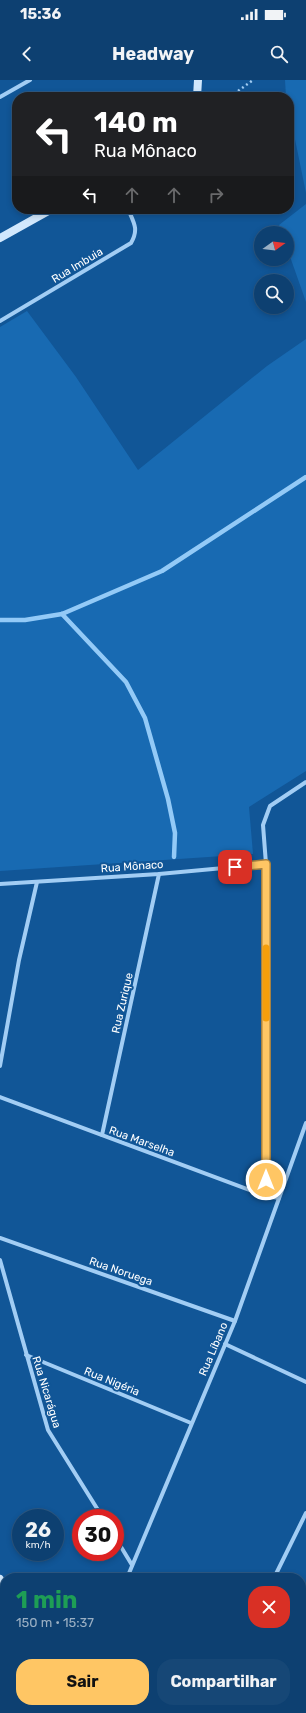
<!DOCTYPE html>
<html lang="pt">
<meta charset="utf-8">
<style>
body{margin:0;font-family:Rubik,sans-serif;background:#164776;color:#f1f3f6;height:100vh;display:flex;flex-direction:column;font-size:15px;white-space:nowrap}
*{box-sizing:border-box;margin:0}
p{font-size:13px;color:#9aafc3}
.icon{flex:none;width:22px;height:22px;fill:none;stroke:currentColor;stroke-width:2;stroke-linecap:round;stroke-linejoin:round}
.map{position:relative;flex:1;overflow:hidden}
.panel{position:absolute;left:0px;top:1493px;width:306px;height:140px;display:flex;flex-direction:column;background:#0d4071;border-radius:16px 16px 0 0;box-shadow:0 2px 6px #0003,0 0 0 1px #2d5984}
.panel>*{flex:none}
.top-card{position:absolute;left:12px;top:12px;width:282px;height:122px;border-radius:16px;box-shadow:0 2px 6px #0003,0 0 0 1px #2d5984;background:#202124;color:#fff;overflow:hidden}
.needle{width:26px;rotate:75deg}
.fabs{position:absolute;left:254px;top:146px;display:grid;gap:8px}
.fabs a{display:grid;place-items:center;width:40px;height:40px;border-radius:50%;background:#0d4071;box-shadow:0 2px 6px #0003,0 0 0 1px #2d5984;font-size:20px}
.speed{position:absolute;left:12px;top:1429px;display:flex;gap:8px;font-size:20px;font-weight:700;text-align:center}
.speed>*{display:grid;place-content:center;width:52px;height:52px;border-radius:50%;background:#0d4071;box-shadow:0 2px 6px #0003,0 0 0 1px #2d5984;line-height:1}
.speed small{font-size:10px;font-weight:400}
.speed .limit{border:6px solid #d22;background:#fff;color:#111}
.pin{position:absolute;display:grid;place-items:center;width:34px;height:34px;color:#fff;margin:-17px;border-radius:8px;box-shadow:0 2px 6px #0006}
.me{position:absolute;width:44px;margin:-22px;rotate:0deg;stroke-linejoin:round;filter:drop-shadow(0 0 3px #0008)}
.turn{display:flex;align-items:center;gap:14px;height:84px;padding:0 16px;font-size:18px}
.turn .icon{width:52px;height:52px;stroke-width:2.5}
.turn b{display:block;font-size:28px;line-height:34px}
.lanes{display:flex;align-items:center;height:38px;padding:0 16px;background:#0003;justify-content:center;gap:20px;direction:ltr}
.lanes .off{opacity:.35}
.round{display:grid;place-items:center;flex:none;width:42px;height:42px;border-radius:16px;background:#164776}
.summary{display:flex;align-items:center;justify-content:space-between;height:68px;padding:0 16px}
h1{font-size:24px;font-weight:700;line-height:30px;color:#1e9e55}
.action{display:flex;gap:8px;margin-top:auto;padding:8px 16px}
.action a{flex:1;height:46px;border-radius:16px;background:#ffc664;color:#111;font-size:16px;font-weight:700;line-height:46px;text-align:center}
.action a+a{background:#164776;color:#f1f3f6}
.status{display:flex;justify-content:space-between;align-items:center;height:28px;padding:0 20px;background:#0d4071;direction:ltr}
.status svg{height:11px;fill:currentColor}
header{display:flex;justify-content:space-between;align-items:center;height:52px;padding:0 16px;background:#0d4071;font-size:18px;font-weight:700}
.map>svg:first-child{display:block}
</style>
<div class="status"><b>15:36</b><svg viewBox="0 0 49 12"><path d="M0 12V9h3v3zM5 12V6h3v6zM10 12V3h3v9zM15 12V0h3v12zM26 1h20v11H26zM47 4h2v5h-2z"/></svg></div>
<header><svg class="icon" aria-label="back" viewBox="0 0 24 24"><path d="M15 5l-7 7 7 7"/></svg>Headway<svg class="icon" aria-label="search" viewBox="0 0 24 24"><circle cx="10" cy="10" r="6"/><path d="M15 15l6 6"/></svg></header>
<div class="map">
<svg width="306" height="1633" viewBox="0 0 306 1633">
<rect width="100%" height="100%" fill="#115697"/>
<g fill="#186ab2">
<polygon points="285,0 306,0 306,113 289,30 289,17 286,17"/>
<polygon points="306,124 306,222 287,168 287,153 282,153 279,145"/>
<polygon points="27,231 76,297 138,390 267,286 306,259 306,691 249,727 253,774 0,791 0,247"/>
<polygon points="0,1532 5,1540 5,1628 65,1628 68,1633 0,1633"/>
</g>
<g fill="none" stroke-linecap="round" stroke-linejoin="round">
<g stroke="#93caf7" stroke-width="4.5">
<polyline points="62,534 126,602 145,638 168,719 175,753 174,777"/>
<polyline points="0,540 25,540 62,534 162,491 306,397"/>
</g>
<polyline stroke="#a2cdf4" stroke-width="2.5" stroke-dasharray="2 3" stroke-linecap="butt" points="230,17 253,0"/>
<g stroke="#a2cdf4" stroke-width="4">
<polyline points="0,17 30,0"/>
<path d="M0,241L131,163C139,149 134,143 128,129"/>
<polyline points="0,804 159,794 266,784"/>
<polyline points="0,986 19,880 37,802"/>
<polyline points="0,1017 266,1116 279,1118"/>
<polyline points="102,1055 159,794"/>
<polyline points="266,1116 266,784 263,745 270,726 306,702"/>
<polyline points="0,1158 235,1241"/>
<polyline points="0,1180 48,1350 103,1438"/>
<polyline points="225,1264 306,1302"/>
<polyline points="26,1275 191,1343"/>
<polyline points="115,1457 132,1485"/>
<polyline points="127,1498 235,1241 306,1043"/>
<polyline points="274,1498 306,1433"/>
<polyline points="209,1633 211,1628"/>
</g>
<g stroke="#d1e8fd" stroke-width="8">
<polyline points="197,17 198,0"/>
<polyline points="0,158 52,129"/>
<polyline points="0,1499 5,1507"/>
<polyline points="0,1620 5,1628"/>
<polyline points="82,1628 85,1633"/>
</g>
</g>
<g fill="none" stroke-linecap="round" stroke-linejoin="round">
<g stroke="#a68141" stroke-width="10">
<polyline id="route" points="235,787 266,784 266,1100"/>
</g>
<use href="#route" stroke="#ffc664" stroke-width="7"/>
<polyline stroke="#f59e0b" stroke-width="7" points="266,938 266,868"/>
</g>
<g text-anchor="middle" stroke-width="4" stroke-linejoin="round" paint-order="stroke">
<g font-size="11" fill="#fff" stroke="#115697">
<text transform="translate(77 185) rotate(-31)" y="4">Rua Imbuia</text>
<text transform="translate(132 786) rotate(-4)" y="4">Rua Mônaco</text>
<text transform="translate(122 923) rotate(-77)" y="4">Rua Zurique</text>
<text transform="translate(142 1061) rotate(20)" y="4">Rua Marselha</text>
<text transform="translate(121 1191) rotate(19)" y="4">Rua Noruega</text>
<text transform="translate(213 1269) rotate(-67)" y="4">Rua Líbano</text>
<text transform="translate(112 1301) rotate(22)" y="4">Rua Nigéria</text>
<text transform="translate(47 1312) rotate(73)" y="4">Rua Nicarágua</text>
</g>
</g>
</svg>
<div class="fabs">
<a><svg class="needle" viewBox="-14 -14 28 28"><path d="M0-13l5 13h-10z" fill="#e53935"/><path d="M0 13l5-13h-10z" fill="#9aafc3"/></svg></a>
<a><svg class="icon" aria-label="search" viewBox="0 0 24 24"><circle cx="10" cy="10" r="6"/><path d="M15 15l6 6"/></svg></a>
</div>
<div class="speed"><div>26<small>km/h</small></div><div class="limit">30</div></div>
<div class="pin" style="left:235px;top:787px;background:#d93025"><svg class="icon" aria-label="arrive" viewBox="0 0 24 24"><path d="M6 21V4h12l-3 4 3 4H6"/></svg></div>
<svg class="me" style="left:266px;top:1100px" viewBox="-20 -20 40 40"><circle r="17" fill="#ffc664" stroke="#fff" stroke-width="3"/><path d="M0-11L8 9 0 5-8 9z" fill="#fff"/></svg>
<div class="top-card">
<div class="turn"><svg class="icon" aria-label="left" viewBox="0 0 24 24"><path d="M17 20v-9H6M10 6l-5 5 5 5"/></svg><div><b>140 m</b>Rua Mônaco</div></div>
<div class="lanes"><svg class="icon" aria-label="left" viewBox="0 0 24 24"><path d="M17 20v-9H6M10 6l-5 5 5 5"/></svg><svg class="icon off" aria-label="ahead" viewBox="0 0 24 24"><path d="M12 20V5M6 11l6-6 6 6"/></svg><svg class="icon off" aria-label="ahead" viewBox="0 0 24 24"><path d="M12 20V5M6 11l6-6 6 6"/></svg><svg class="icon off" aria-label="right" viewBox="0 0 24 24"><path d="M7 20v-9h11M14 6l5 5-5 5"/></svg></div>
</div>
<section class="panel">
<div class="summary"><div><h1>1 min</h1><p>150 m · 15:37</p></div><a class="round" style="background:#d93025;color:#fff"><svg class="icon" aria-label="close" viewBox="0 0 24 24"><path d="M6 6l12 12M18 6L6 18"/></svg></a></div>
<div class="action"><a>Sair</a><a>Compartilhar</a></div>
</section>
</div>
